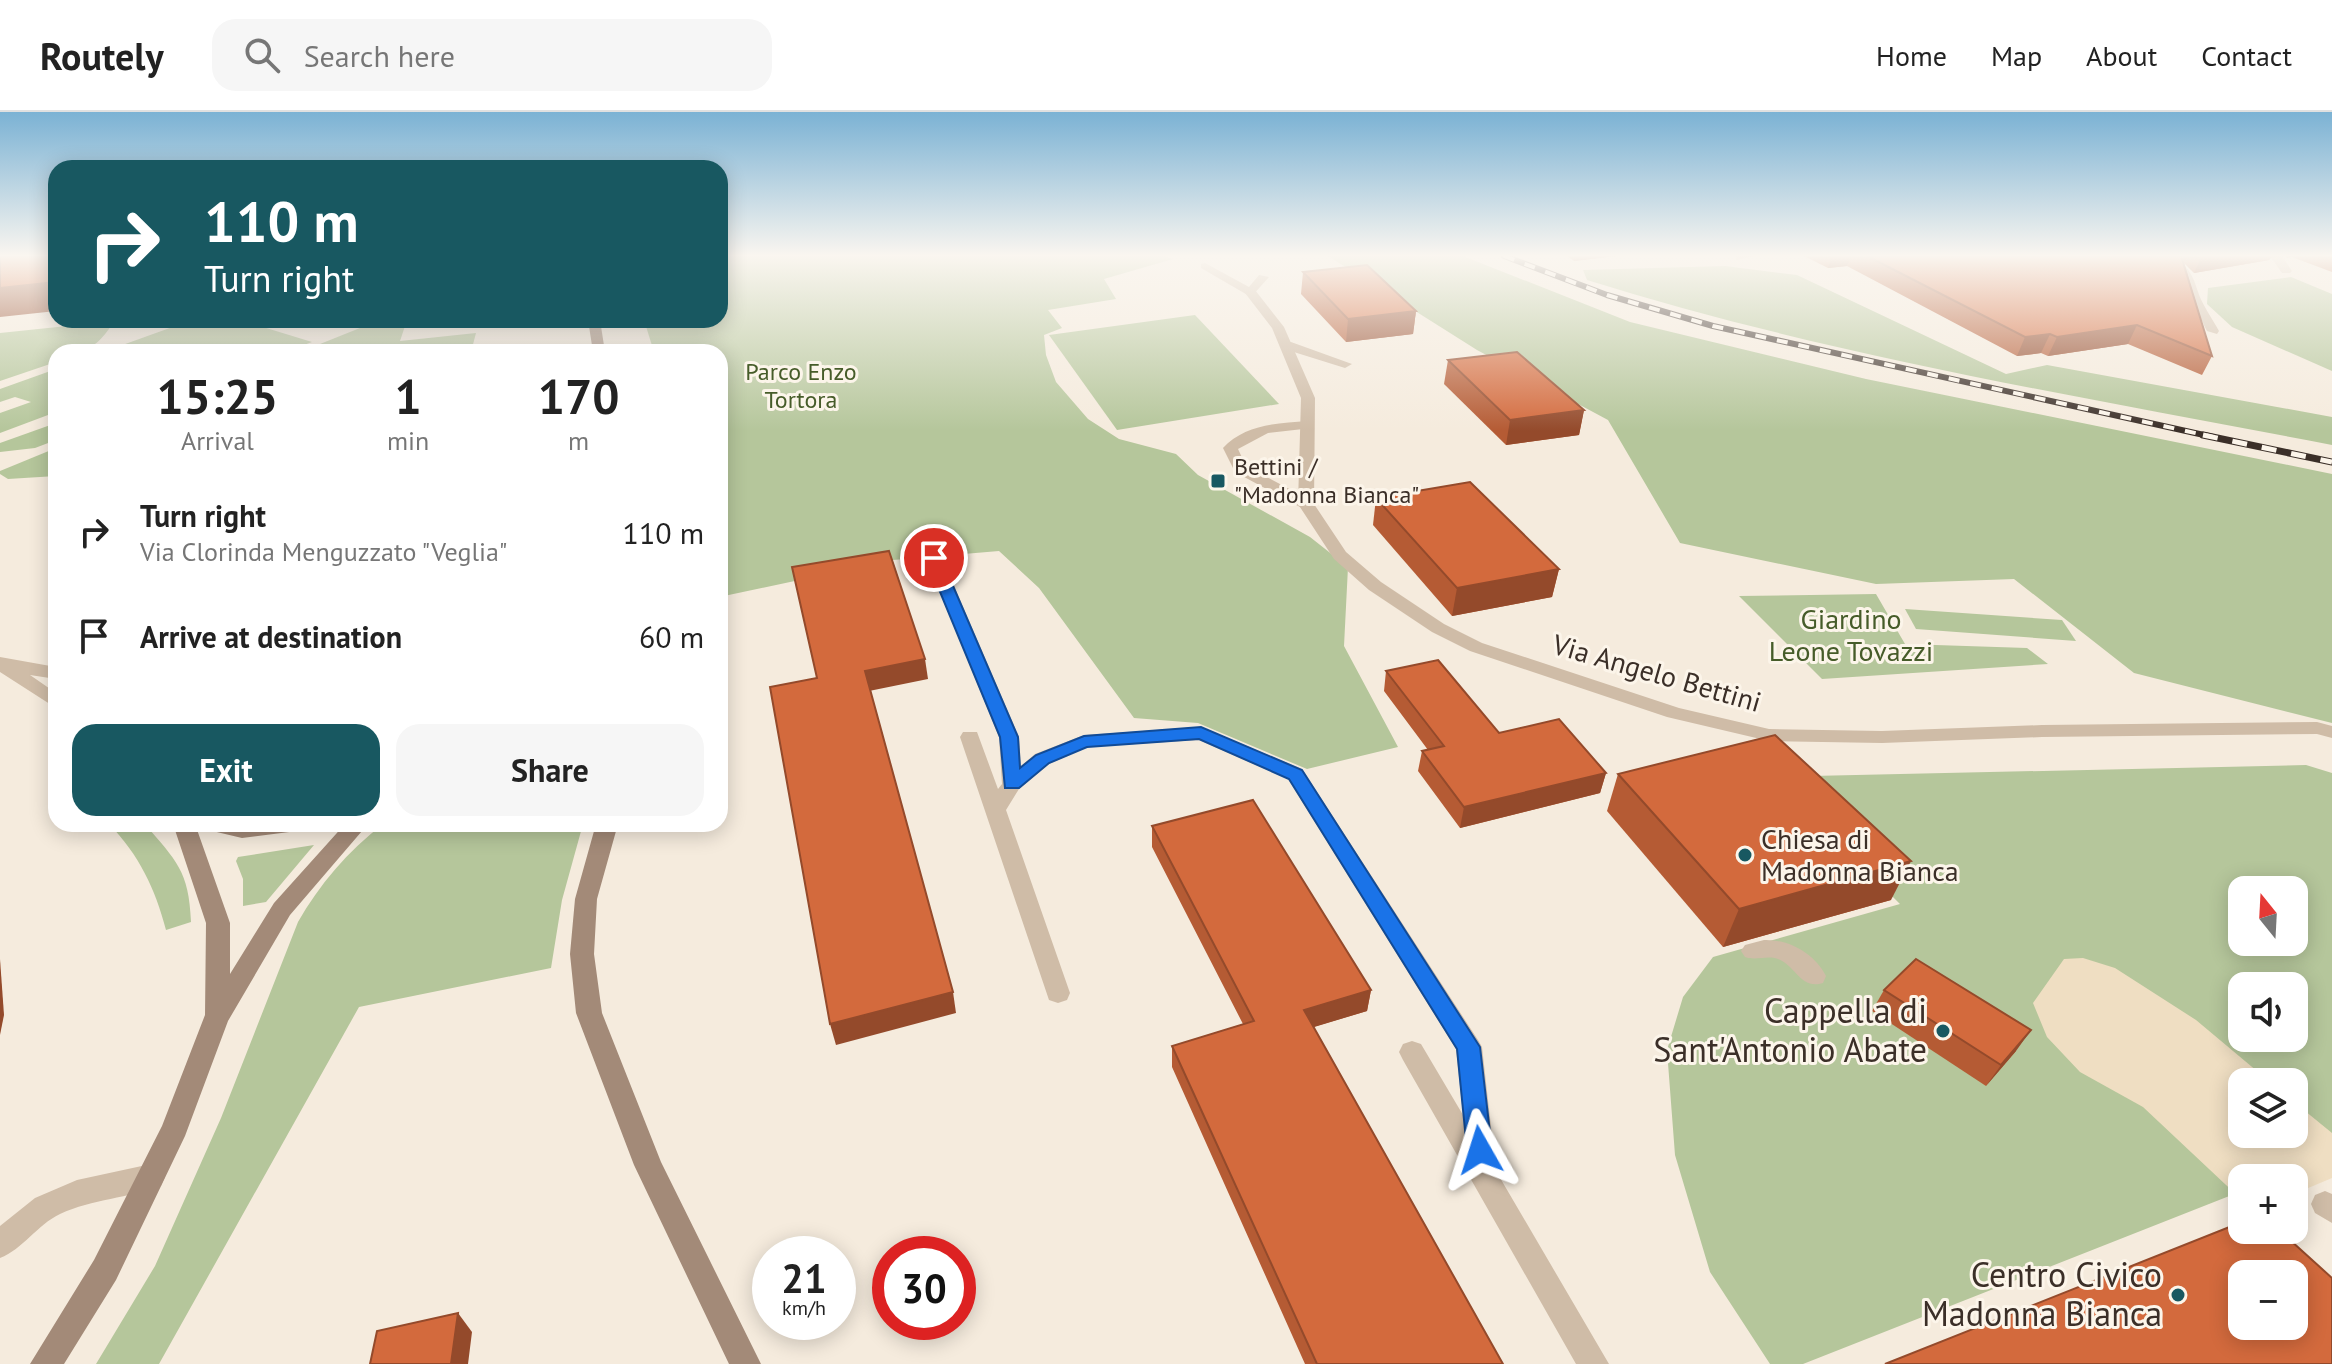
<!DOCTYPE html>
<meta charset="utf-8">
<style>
body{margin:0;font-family:"PT Sans",sans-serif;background:#f6f6f6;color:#222;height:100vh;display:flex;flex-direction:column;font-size:30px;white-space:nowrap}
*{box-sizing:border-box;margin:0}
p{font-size:26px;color:#767676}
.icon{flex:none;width:44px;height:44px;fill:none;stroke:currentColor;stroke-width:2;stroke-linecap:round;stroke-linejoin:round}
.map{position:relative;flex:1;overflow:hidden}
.details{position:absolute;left:48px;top:232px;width:680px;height:488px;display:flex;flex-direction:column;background:#fff;border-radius:24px;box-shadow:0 4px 20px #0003}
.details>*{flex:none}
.guide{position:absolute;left:48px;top:48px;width:680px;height:168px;border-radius:24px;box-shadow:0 4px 20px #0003;background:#185861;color:#fff;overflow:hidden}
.needle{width:52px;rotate:342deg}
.tools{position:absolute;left:2228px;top:764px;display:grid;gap:16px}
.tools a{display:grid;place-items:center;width:80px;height:80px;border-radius:16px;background:#fff;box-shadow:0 4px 20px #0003;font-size:40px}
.speed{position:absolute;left:752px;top:1124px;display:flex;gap:16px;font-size:40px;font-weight:700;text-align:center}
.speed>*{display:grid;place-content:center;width:104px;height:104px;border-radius:50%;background:#fff;box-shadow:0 4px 20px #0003;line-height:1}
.speed small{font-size:20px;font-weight:400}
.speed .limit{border:12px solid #d22;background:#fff;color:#111}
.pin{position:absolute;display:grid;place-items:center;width:68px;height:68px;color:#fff;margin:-34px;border:4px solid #fff;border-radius:50%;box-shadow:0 2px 8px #0007}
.me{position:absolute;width:88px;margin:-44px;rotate:354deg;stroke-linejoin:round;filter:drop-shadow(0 0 6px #0008)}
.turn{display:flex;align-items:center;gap:28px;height:168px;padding:0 24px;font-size:36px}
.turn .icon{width:104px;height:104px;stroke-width:2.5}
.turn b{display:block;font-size:56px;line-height:68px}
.eta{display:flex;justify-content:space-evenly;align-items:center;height:136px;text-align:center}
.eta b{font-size:48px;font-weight:700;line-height:56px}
.primary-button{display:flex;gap:16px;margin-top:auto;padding:16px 24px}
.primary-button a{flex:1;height:92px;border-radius:24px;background:#185861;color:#fff;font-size:32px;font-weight:700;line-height:92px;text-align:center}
.primary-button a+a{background:#f6f6f6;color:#222}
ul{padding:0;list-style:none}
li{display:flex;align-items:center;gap:24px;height:104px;padding:0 24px}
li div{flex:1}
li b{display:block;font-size:30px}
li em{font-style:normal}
header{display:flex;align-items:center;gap:48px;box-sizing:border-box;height:112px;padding:0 40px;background:#fff;border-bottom:2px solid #e0e0e0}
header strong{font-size:38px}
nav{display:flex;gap:44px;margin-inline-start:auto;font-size:28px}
.search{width:560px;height:72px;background:#f6f6f6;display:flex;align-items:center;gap:20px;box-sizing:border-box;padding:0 28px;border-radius:24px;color:#767676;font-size:30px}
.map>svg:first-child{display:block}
</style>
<header>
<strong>Routely</strong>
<div class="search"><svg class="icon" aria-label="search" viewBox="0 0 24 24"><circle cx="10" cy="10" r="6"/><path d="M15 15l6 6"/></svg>Search here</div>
<nav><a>Home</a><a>Map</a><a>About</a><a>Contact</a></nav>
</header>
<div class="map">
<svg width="2332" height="1252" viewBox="0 0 2332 1252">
<rect width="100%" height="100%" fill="#f5ebdd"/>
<g fill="#b5c69b" fill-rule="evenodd">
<polygon points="720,144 1164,144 1173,147 1104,167 1116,187 1048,198 1062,216 1044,223 1046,243 1056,270 1088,307 1119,327 1176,342 1198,363 1310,425 1348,455 1344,534 1398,635 1307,657 1198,611 1134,606 1039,476 999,439 893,448 724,484 727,466 720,427 720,240 654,240 644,208 720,208"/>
<polygon points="1328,144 1463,144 1630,210 1866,267 2332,362 2332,611 2134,561 2014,467 1876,472 1680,431 1608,308 1477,238"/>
<path d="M1725,154L1797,163L2006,262L2047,253L2332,305V333C2082,285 1830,244 1587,168L1583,158Z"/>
<polygon points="2291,165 2332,182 2332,259 2232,215 2207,192 2208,176"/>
<polygon points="1195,203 1279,292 1117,318 1049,223"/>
<polygon points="192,208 240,208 312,230 285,240 103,240"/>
<polygon points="380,208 407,208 400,229 476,221 471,240 300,240"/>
<path d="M115,209C95,236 91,240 56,240V250L0,269V221Z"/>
<polygon points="56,257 56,300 0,321 0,301 31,290 15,285 0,290 0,277"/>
<polygon points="56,311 56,328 35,336 0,340 0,331"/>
<polygon points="56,336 56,364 8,367 0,362 0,359"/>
<polygon points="1876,482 1905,532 2027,536 2048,552 1822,567 1739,484"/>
<polygon points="1905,497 2062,508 2076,529 1916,517"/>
<path d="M2306,653L2332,661V1043L2242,1066V1079L1803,1252H1770L1710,1160L1675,1043L1667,938L1683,885L1713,845L1900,792L1772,665ZM2242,778H2294V830H2242ZM2242,874H2294V926H2242ZM2242,970H2294V1022H2242Z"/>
<path d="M109,712H145C176,749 189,758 191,810L166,818C155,776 139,743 109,712Z"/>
<path d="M383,712H583L562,788L551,856L359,895L159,1252H96L155,1154L221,1006L298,810C319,773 348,739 383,712Z"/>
<polygon points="314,733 266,790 243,794 243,767 236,749 238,745"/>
</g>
<polygon fill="#efdec2" points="2083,846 2115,856 2196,908 2270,970 2242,970 2242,1022 2294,1022 2294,990 2332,1021 2332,1066 2294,1082 2294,1066 2242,1066 2242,1088 2143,995 2080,960 2047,925 2033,891 2064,847"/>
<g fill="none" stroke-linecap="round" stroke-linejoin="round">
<g fill="#cfbca7" fill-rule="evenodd">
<polygon points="1736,144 1755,144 1736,148"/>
<path d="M2155,144C2180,144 2191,156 2197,177C2201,191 2212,206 2219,219L2217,222L2207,219C2200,206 2185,166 2178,159C2172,152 2162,149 2155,144Z"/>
<polygon points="2270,144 2282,144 2292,159 2290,161 2282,161"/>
<polygon points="1205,151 1249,175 1259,163 1269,165 1251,185 1201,156 1201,152"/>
<polygon points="1281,230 1291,230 1352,252 1345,256 1281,236"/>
<path d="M1307,309L1314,313L1312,316L1268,321L1238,337L1246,354L1312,389V395H1300L1235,360L1223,336C1244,313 1277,311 1307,309Z"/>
<path d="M1764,828C1789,827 1815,842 1826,864L1823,871C1801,878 1796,854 1778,847C1767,843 1756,849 1745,845L1741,839L1745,833Z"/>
<path d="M151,1052L161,1056L165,1065L161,1074C128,1086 93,1087 60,1102C37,1113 23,1137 0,1146V1114L35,1086L77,1068Z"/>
<polygon points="2325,1079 2332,1082 2332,1111 2315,1101 2311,1092 2315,1083"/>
</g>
<g fill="#cfbca7" fill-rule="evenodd">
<polygon points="1251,177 1255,178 1284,215 1315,286 1314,392 1346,440 1381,470 1444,512 1482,531 1679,596 1769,617 1882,619 2042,613 2317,610 2332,614 2332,626 2317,622 2042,625 1882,631 1769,629 1667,605 1470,539 1432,520 1369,478 1334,447 1298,392 1301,286 1272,216 1245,181"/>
<polygon points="934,441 942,446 1019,625 1021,654 1035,642 1084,623 1201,615 1302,657 1478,928 1482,935 1496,1059 1609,1252 1576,1252 1403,948 1399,940 1403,932 1412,929 1421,932 1463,1003 1456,937 1288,667 1199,628 1087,635 1049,652 1019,677 1006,698 1070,881 1067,888 1058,891 1049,888 960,625 963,620 977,620 998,677 1002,672 999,625 926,446"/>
</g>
<polygon fill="#cfbca7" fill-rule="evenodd" points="0,545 56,555 56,567 30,563 56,581 56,596 0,560"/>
<g fill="#a38a78" fill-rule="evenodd">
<polygon points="588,208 600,208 605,240 593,240"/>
<polygon points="173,712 195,712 230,811 230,862 274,791 345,712 368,712 290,803 228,909 185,1024 116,1168 64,1252 30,1252 94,1148 162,1014 205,903 206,811"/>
<polygon points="201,712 308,712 305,717 297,719 242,726 204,717"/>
<polygon points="596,712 618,712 597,787 594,842 602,901 661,1050 761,1252 729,1252 634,1053 576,901 570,842 575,787"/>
</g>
<g stroke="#3b2f28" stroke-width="6">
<polyline id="rail-far1" points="1504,144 1607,183 1713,214 2213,325"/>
</g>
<g stroke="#3b2f28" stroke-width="7">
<polyline id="rail" points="2203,323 2332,350"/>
</g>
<use href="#rail-far1" stroke="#fcf5ea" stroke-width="4" stroke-dasharray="11" stroke-linecap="butt"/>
<use href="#rail" stroke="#fcf5ea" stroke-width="5" stroke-dasharray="15" stroke-linecap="butt"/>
</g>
<g fill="#b55b34">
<polygon points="1567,144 1616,144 1574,149"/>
<polygon points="1804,144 2272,144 2269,148 2194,161 2184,151 2212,244 2202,263 2128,232 2048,244 2041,241 2017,244 1847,154 1828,156"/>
<polygon points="2285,144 2332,144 2332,160 2292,145 2287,146"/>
<polygon points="1303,160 1416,199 1413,222 1346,230 1301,182"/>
<polygon points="1448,248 1584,298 1579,323 1506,333 1444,272"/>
<polygon points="1376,386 1559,457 1552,485 1452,504 1373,413"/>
<polygon points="1386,559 1499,621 1606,661 1600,681 1460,716 1418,659 1422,639 1428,638 1384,579"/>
<polygon points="1618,662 1891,788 1723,835 1607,699"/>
<polygon points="1152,714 1371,878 1367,899 1313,915 1503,1252 1305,1252 1172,955 1172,934 1243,912 1152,735"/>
<polygon points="1884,878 2016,939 1986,974 1872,899"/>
</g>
<g fill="#944a2b">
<polygon points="1575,144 1616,144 1574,149"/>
<polygon points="1832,144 1851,144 1847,154 1828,156"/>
<polygon points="2202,144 2272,144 2269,148 2194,161"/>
<polygon points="56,170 56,199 0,205 0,176"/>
<polygon points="1416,199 1413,222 1346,230 1348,207"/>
<polygon points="2137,213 2128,232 2048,244 2057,225"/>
<polygon points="2050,222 2041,241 2017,244 2025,225"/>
<polygon points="1584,298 1579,323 1506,333 1510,308"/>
<polygon points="1559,457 1552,485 1452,504 1457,476"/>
<polygon points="925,547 928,567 869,579 865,559"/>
<polygon points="1606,661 1600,681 1460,716 1464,695"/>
<polygon points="1911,749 1891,788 1723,835 1739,797"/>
<polygon points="0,847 4,903 0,923"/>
<polygon points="1371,878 1367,899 1301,919 1304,898"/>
<polygon points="953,880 956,901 836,933 830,912"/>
<polygon points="2031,918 2016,939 1986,974 2001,953"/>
<polygon points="458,1201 472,1220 468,1252 451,1252"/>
</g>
<g fill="#d36a3d" stroke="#944a2b" stroke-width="2" fill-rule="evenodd">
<polygon points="0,144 56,144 56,170 0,176"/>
<polygon points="1867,144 2184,144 2187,146 2182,147 2212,244 2137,213 2057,225 2050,222 2025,225"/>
<polygon points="1367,153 1416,199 1348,207 1303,160"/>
<polygon points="323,237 334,240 315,240"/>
<polygon points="1517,240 1584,298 1510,308 1448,248"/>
<polygon points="1470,370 1559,457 1457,476 1376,386"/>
<polygon points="889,439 925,547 865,559 953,880 830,912 770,575 817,566 792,455"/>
<polygon points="1438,548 1499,621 1559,607 1606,661 1464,695 1422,639 1444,634 1386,559"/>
<polygon points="1775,623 1911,749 1739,797 1618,662"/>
<polygon points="1253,688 1371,878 1304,898 1503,1252 1317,1252 1172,934 1254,909 1152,714"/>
<polygon points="1916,847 2031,918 2001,953 1884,878"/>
<path d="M2242,1110V1118H2279L2332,1166V1252H1885ZM2242,1162H2294V1214H2242Z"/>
<polygon points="458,1201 451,1252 370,1252 377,1219"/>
</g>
<linearGradient id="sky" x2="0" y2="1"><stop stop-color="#7bb2d4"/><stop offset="0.45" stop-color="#faf6f0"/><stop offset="1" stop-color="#faf6f0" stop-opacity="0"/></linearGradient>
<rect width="2332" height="319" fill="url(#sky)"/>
<polygon fill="#1a73e8" stroke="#114b97" stroke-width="2" points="934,441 941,446 1018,625 1020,656 1036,643 1084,624 1201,615 1302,658 1480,935 1492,1038 1489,1046 1480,1050 1471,1046 1467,1038 1457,937 1289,667 1199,627 1087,635 1049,651 1019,676 1005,676 1000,625 926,446"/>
<g fill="#185861" stroke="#fcf5ea" stroke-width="3">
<rect x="1210" y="361" width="16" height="16" rx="4"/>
<circle cx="1745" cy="743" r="8"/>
<circle cx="1943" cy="919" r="8"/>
<circle cx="2178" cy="1183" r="8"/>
</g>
<g text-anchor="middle" stroke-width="6" stroke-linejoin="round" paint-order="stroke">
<g font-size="24" fill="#465c29" stroke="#fcf5ea">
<text x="801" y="268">Parco Enzo<tspan x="801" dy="28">Tortora</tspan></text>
</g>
<g font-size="24" fill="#3b2f28" stroke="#fcf5ea" text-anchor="start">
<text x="1234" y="363">Bettini /<tspan x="1234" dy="28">"Madonna Bianca"</tspan></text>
</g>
<g font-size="28" fill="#465c29" stroke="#fcf5ea">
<text x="1851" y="517">Giardino<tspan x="1851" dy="32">Leone Tovazzi</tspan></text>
</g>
<g font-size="28" fill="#3b2f28" stroke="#fcf5ea">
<text transform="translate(1657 561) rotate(16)" y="10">Via Angelo Bettini</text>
</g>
<g font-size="28" fill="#3b2f28" stroke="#fcf5ea" text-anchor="start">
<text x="1761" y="737">Chiesa di<tspan x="1761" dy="32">Madonna Bianca</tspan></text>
</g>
<g font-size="34" fill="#3b2f28" stroke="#fcf5ea" text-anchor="end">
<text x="1927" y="911">Cappella di<tspan x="1927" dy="39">Sant'Antonio Abate</tspan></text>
<text x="2162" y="1175">Centro Civico<tspan x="2162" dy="39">Madonna Bianca</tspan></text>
</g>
</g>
</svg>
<div class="tools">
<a><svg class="needle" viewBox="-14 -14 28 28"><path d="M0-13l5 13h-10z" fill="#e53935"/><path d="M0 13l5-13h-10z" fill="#767676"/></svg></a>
<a><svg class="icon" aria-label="sound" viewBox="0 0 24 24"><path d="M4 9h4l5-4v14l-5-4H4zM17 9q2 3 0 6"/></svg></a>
<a><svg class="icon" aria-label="layers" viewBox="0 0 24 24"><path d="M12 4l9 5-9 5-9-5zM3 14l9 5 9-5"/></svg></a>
<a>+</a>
<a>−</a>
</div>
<div class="speed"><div>21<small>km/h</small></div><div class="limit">30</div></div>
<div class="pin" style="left:934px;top:446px;background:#d93025"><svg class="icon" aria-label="arrive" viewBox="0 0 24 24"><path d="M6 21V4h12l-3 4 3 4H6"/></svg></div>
<svg class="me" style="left:1480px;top:1038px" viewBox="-20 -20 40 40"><path d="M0-17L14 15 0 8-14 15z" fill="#1a73e8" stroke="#fff" stroke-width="4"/></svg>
<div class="guide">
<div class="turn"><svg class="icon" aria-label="right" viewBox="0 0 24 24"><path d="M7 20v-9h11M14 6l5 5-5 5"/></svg><div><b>110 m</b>Turn right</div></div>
</div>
<section class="details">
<div class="eta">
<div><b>15:25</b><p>Arrival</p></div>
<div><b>1</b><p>min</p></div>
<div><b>170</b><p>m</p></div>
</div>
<ul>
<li><svg class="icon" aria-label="right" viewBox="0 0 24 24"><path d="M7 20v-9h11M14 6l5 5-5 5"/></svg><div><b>Turn right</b><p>Via Clorinda Menguzzato &quot;Veglia&quot;</p></div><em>110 m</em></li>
<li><svg class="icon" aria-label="arrive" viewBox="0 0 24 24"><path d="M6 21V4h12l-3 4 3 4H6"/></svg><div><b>Arrive at destination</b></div><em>60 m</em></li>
</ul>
<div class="primary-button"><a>Exit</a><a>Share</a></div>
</section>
</div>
